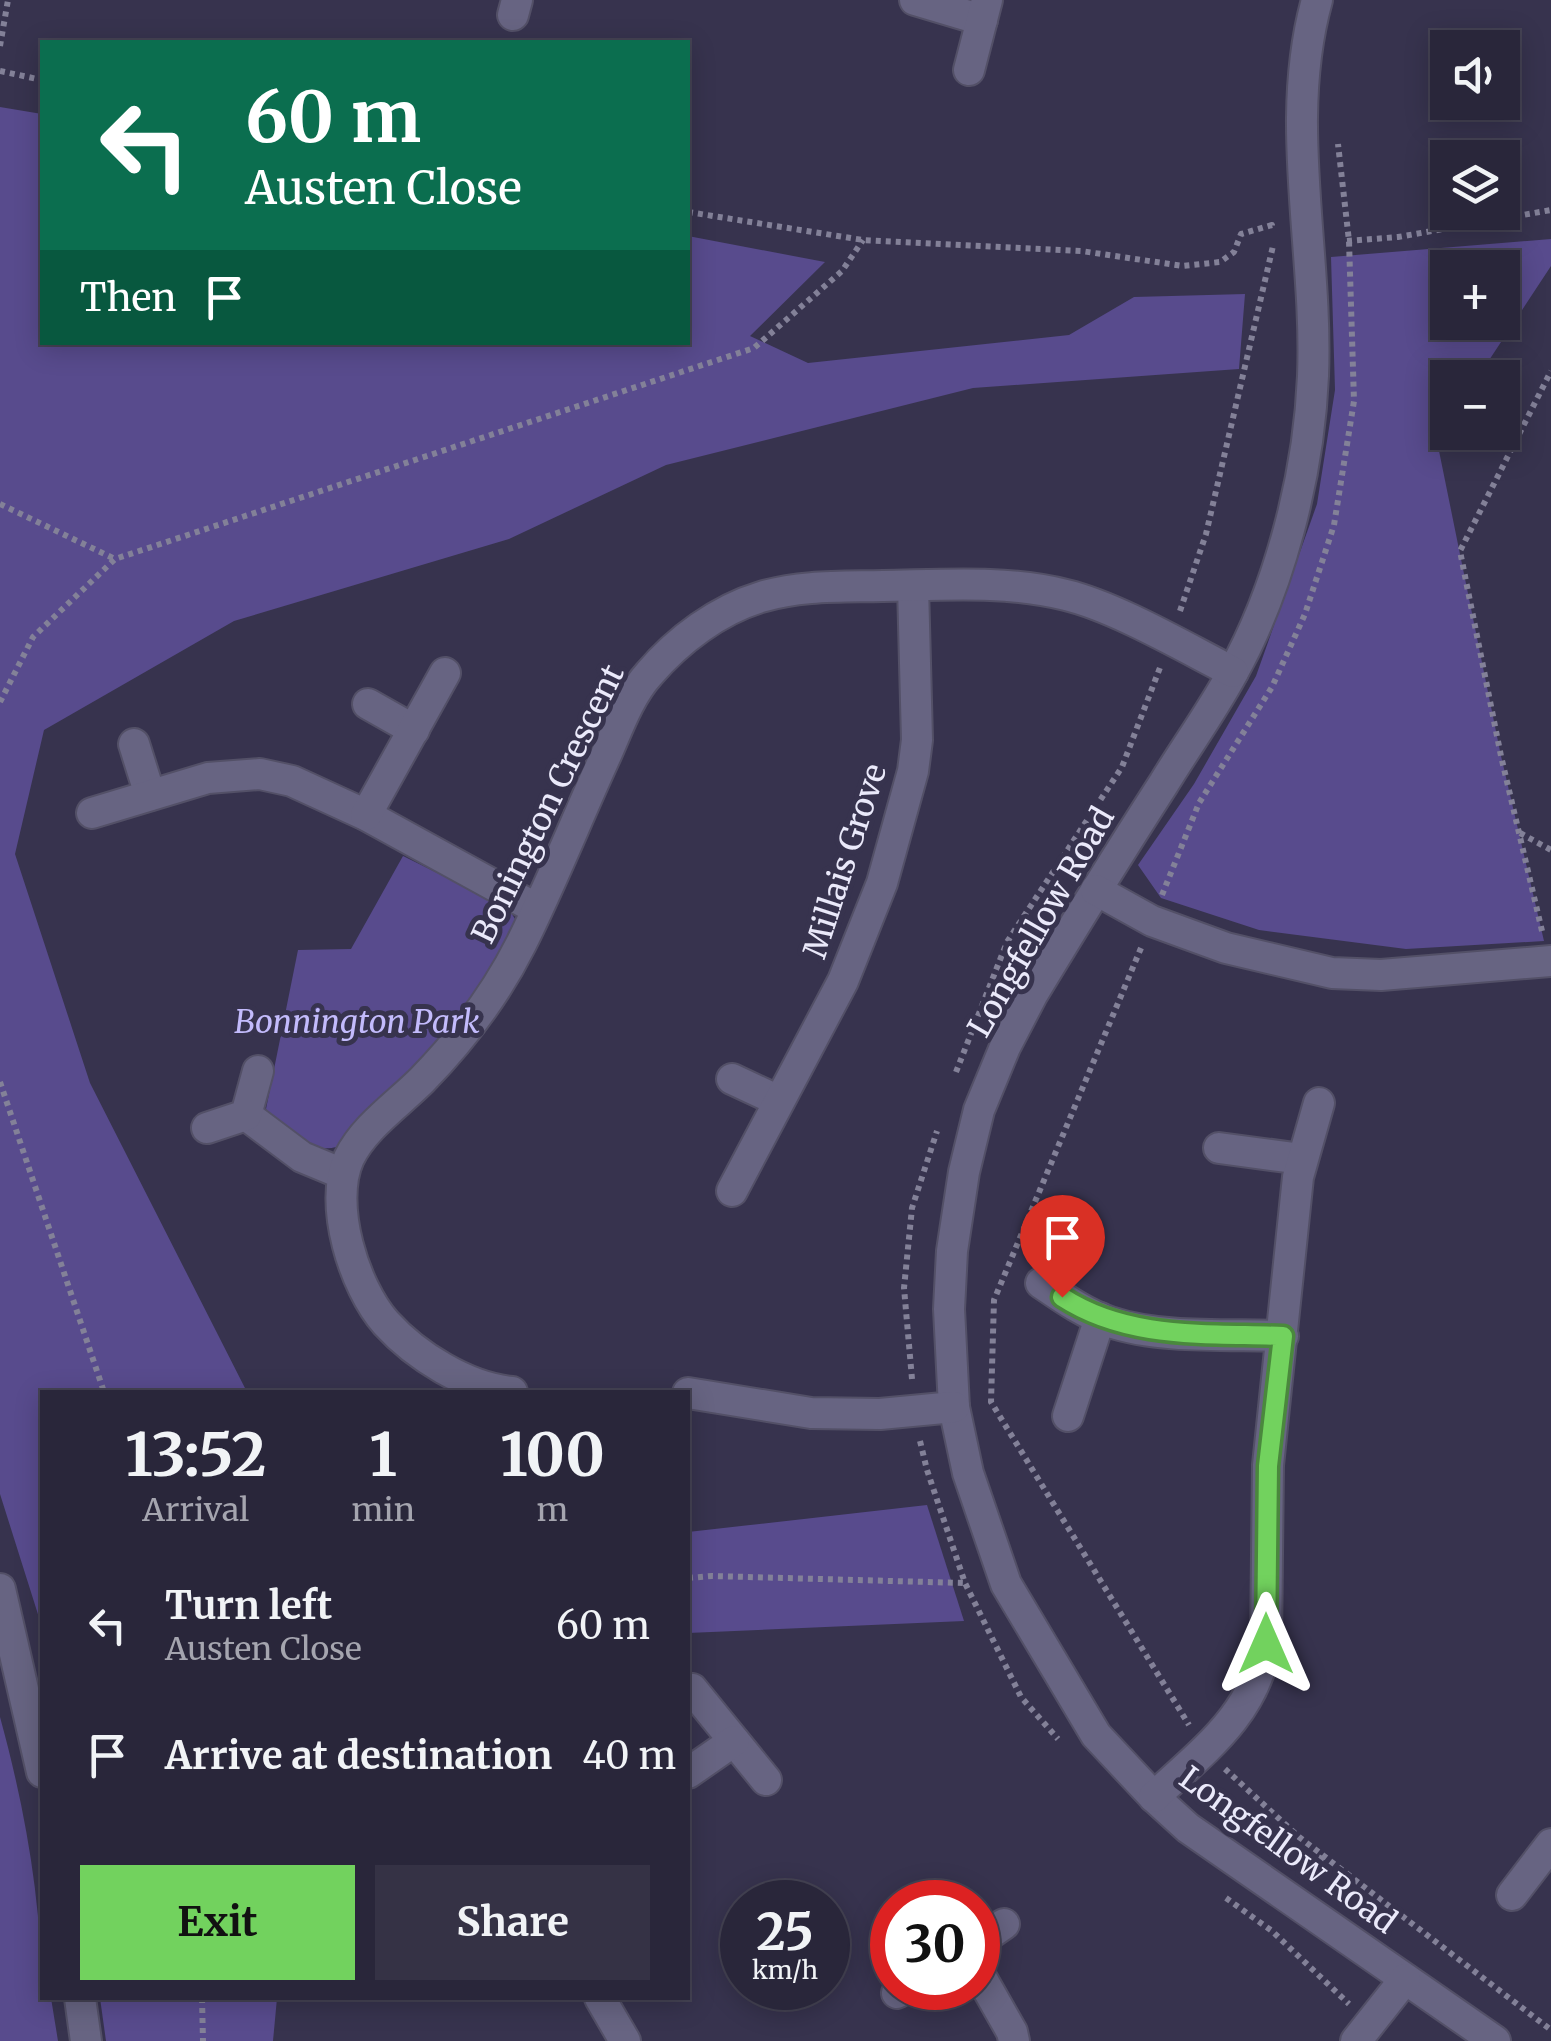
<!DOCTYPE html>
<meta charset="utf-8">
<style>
body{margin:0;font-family:Merriweather,serif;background:#353245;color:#f1f3f6;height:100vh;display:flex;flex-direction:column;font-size:38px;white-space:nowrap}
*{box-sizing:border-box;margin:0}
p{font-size:32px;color:#a5a5af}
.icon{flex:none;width:55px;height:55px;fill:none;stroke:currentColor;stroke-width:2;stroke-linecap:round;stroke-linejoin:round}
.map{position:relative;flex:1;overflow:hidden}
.drawer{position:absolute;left:40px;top:1390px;width:650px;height:610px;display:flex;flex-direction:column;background:#29263a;border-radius:0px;box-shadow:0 5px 25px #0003,0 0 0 2px #454354}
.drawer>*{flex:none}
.hud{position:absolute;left:40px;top:40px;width:650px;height:305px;border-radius:0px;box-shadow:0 5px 25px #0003,0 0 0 2px #454354;background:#0b6e4f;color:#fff;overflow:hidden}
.fabs{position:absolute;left:1430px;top:30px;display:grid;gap:20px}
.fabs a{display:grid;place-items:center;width:90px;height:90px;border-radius:0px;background:#29263a;box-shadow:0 5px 25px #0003,0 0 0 2px #454354;font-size:50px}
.speed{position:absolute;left:720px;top:1880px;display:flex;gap:20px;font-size:50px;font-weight:700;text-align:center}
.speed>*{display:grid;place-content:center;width:130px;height:130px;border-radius:50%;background:#29263a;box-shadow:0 5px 25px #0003,0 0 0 2px #454354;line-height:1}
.speed small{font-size:25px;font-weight:400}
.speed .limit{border:15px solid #d22;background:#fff;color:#111}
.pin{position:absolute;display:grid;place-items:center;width:85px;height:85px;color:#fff;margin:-102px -42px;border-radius:50% 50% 50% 0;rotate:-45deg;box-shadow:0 0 10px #0007}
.pin .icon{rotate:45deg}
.me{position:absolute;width:110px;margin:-55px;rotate:0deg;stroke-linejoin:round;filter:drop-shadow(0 0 8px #0008)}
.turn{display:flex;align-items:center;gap:35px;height:210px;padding:0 40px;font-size:45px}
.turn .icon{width:130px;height:130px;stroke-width:2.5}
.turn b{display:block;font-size:70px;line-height:85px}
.then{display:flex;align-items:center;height:95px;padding:0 40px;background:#0003;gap:20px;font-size:38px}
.eta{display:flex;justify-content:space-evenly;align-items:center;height:170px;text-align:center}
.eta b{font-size:60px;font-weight:700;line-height:70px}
.button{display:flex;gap:20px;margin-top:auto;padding:20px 40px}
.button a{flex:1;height:115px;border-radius:0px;background:#72d25e;color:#111;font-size:40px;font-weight:700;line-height:115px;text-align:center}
.button a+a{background:#353245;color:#f1f3f6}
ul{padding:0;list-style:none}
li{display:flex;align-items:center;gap:30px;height:130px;padding:0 40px}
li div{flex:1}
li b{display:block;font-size:38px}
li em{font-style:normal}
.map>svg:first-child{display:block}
</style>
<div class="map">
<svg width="1551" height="2041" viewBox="0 0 1551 2041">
<rect width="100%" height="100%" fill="#37334e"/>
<g fill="#584b8d" fill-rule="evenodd">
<polygon points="0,107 42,114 42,342 688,342 688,236 825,262 750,336 808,363 1069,335 1134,297 1245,294 1239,369 973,388 666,465 509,539 234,621 44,730 15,854 90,1083 247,1392 42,1392 42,1627 0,1494"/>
<path d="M1551,239V266L1478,377L1448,378L1447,425L1437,441L1501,756L1544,941L1406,949L1259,930L1161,898L1138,865L1194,784L1256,676L1317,504L1335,390L1331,257ZM1448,268H1502V322H1448Z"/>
<path d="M403,856L508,908L515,919C502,987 404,1080 356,1132C350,1137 343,1145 336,1147C311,1154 279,1129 266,1109L298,950L351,949Z"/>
<polygon points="927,1505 964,1621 688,1633 688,1532"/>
<path d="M0,1717C25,1808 42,1903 42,1998H51L58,2041H0Z"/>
<polygon points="100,1998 277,1998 273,2041 106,2041"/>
</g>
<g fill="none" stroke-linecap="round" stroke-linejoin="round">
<g stroke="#535067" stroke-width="34">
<g id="minor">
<polyline points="915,0 982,20"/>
<path d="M1317,0C1283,122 1318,251 1313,376C1309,474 1280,588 1232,674C1212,711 1186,747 1164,783C1119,853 1075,924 1032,995L1005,1047L979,1110L964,1172L952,1251L949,1309L954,1407L968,1473L1006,1584L1096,1735L1154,1797L1188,1828L1495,2041"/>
<polyline points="513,15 517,0"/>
<polyline points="969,70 987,0"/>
<polyline points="368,704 414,730"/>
<polyline points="134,744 150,795"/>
<polyline points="92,813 208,778 260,774 292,781 366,815 537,909"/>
<polyline points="366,815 445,673"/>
<polyline points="1096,890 1152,921 1226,948 1332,973 1381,975 1551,961"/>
<polyline points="732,1079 779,1101"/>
<polyline points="246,1115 302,1157 343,1174"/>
<polyline points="207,1128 246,1115 258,1071"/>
<polyline points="1219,1148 1302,1159"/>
<polyline points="732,1191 843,981 882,883 913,771 917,740 913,586"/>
<path d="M1041,1283C1063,1298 1084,1313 1110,1322C1160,1339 1230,1334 1283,1336"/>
<path d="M512,1392C467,1388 416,1356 386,1323C354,1287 328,1204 349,1158C364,1127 398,1104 422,1080C461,1040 496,994 521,944C552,882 577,818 606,755C618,728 629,696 649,674C678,640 718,610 761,597C801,585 842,587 883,586C944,585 1006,580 1066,595C1116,607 1186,648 1233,672"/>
<polyline points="688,1393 811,1413 880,1414 954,1407"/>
<polyline points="1068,1416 1100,1318"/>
<polyline points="0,1589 42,1772"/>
<polyline points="692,1689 766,1780"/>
<polyline points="688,1773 734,1741"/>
<path d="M1154,1797C1203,1751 1255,1714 1266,1644L1268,1465L1298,1177L1319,1103"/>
<polyline points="1512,1895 1551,1844"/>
<polyline points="978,1942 1004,1924"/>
<polyline points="978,1972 1012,2032 1014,2041"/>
<polyline points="897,1993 906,1988"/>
<polyline points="80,1998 86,2041"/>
<polyline points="600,1998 625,2041"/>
<polyline points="1356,2041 1405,1979"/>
</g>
</g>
<g stroke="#838198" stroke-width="6" stroke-dasharray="5 5" stroke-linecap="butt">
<polyline points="0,46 8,0"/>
<polyline points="0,71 42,80"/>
<polyline points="688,212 863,240 1081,251 1183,266 1220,262 1234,252 1241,234 1272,225 1272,228"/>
<polyline points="1347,241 1398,237 1551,210"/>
<polyline points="0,504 115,559"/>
<polyline points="1180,611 1206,534 1273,246"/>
<polyline points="0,702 33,637 115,559 754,348 842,271 863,240"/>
<polyline points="1520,833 1551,850"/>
<polyline points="1162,895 1199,803 1272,687 1305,614 1334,525 1354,401 1349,241 1338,144"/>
<polyline points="1542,931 1501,756 1460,551 1551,371"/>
<polyline points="1141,948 994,1300 991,1402 1189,1725"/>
<polyline points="956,1072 1007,942 1122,767 1161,665"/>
<polyline points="0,1082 104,1392"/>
<polyline points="912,1379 904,1288 912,1208 937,1131"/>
<polyline points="920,1441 927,1470 965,1583 1021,1697 1058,1739"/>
<polyline points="688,1578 712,1576 964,1583"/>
<polyline points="1225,1769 1299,1837 1551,2030"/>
<polyline points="1311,1878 1323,1855"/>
<polyline points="1226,1898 1272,1931 1349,2004"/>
<polyline points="202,1998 203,2041"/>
</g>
<use href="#minor" stroke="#676482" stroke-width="30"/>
</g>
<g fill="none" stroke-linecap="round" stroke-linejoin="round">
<g stroke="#4a883d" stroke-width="25">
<path id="route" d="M1062,1297C1128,1340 1207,1333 1283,1336L1268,1466L1266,1644"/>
</g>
<use href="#route" stroke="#72d25e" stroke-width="18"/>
</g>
<g text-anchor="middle" stroke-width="10" stroke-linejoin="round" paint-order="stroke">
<g font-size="32" fill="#eae9fa" stroke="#37334e">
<text transform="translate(548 804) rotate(-64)" y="11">Bonington Crescent</text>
<text transform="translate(845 861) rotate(-72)" y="11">Millais Grove</text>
<text transform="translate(1041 922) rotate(-60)" y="11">Longfellow Road</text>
<text transform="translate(1288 1850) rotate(36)" y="11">Longfellow Road</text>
</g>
<g font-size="32" font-style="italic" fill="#c3bbfc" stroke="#37334e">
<text x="357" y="1033">Bonnington Park</text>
</g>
</g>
</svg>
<div class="fabs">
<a><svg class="icon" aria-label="sound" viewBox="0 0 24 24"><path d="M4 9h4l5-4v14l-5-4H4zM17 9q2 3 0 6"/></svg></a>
<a><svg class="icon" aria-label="layers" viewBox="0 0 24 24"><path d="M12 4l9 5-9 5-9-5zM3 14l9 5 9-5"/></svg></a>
<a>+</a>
<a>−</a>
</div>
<div class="speed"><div>25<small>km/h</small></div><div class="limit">30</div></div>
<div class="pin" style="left:1062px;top:1297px;background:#d93025"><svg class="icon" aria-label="arrive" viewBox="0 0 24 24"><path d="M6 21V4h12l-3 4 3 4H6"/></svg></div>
<svg class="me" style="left:1266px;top:1644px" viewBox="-20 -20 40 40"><path d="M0-17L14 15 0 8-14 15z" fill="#72d25e" stroke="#fff" stroke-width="4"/></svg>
<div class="hud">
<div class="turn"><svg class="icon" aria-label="left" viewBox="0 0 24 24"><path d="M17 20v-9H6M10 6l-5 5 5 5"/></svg><div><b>60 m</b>Austen Close</div></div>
<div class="then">Then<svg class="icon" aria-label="arrive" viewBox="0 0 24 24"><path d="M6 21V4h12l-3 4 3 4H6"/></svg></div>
</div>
<section class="drawer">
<div class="eta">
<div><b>13:52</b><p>Arrival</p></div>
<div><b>1</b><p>min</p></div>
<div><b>100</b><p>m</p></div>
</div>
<ul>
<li><svg class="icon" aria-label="left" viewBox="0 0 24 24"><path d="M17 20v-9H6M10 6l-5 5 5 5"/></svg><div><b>Turn left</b><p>Austen Close</p></div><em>60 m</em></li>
<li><svg class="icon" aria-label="arrive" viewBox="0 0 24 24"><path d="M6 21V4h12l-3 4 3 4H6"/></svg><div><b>Arrive at destination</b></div><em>40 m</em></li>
</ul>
<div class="button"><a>Exit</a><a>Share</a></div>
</section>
</div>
